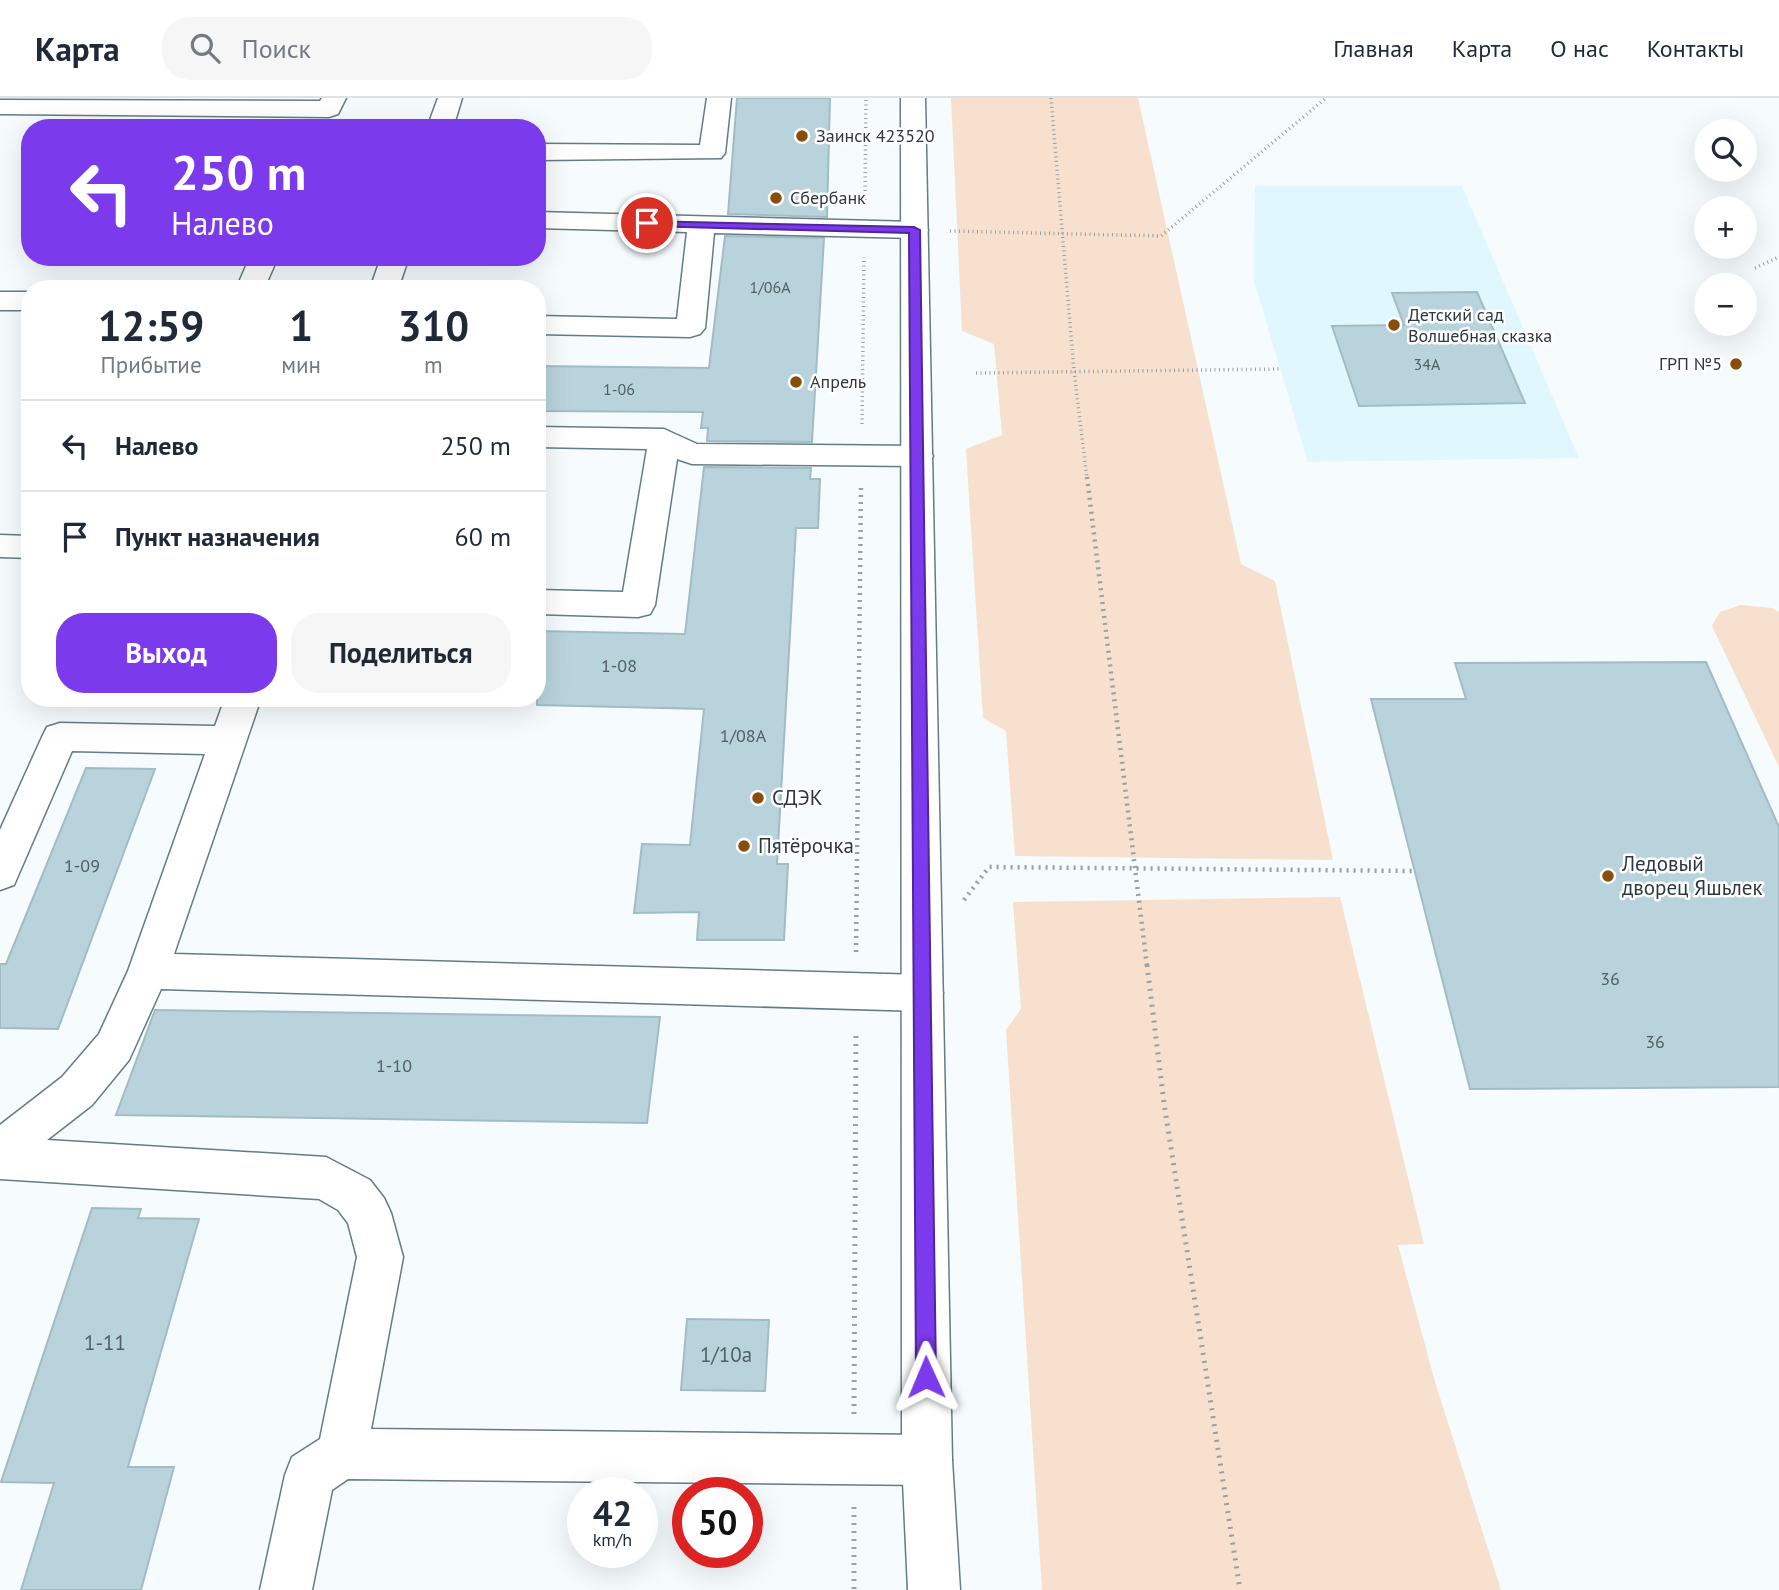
<!DOCTYPE html>
<html lang="ru">
<meta charset="utf-8">
<style>
body{margin:0;font-family:"PT Sans",sans-serif;background:#f6f6f7;color:#1f2937;height:100vh;display:flex;flex-direction:column;font-size:26px;white-space:nowrap}
*{box-sizing:border-box;margin:0}
p{font-size:23px;color:#747a83}
.icon{flex:none;width:38px;height:38px;fill:none;stroke:currentColor;stroke-width:2;stroke-linecap:round;stroke-linejoin:round}
.map{position:relative;flex:1;overflow:hidden}
.drawer{position:absolute;left:21px;top:182px;width:525px;height:427px;display:flex;flex-direction:column;background:#fff;border-radius:28px;box-shadow:0 7px 28px #0002}
.drawer>*{flex:none}
.guide{position:absolute;left:21px;top:21px;width:525px;height:147px;border-radius:28px;box-shadow:0 7px 28px #0002;background:#7c3aed;color:#fff;overflow:hidden}
.fabs{position:absolute;left:1694px;top:21px;display:grid;gap:14px}
.fabs a{display:grid;place-items:center;width:63px;height:63px;border-radius:50%;background:#fff;box-shadow:0 7px 28px #0002;font-size:35px}
.speed{position:absolute;left:567px;top:1379px;display:flex;gap:14px;font-size:35px;font-weight:700;text-align:center}
.speed>*{display:grid;place-content:center;width:91px;height:91px;border-radius:50%;background:#fff;box-shadow:0 7px 28px #0002;line-height:1}
.speed small{font-size:18px;font-weight:400}
.speed .limit{border:10px solid #d22;background:#fff;color:#111}
.pin{position:absolute;display:grid;place-items:center;width:60px;height:60px;color:#fff;margin:-30px;border:4px solid #fff;border-radius:50%;box-shadow:0 2px 7px #0007}
.me{position:absolute;width:77px;margin:-38px;rotate:359deg;stroke-linejoin:round;filter:drop-shadow(0 0 5px #0008)}
.turn{display:flex;align-items:center;gap:24px;height:147px;padding:0 35px;font-size:32px}
.turn .icon{width:91px;height:91px;stroke-width:2.5}
.turn b{display:block;font-size:49px;line-height:60px}
.eta{display:flex;justify-content:space-evenly;align-items:center;height:119px;text-align:center}
.eta b{font-size:42px;font-weight:600;line-height:49px}
.cta{display:flex;gap:14px;margin-top:auto;padding:14px 35px}
.cta a{flex:1;height:80px;border-radius:28px;background:#7c3aed;color:#fff;font-size:28px;font-weight:600;line-height:80px;text-align:center}
.cta a+a{background:#f6f6f7;color:#1f2937}
ul{padding:0;list-style:none}
li{display:flex;align-items:center;gap:21px;height:91px;padding:0 35px;border-top:2px solid #e0e1e3}
li div{flex:1}
li b{display:block;font-size:26px}
li em{font-style:normal}
header{display:flex;align-items:center;gap:42px;box-sizing:border-box;height:98px;padding:0 35px;background:#fff;border-bottom:2px solid #e0e1e3}
header strong{font-size:33px}
nav{display:flex;gap:38px;margin-inline-start:auto;font-size:24px}
.search{width:490px;height:63px;background:#f6f6f7;display:flex;align-items:center;gap:18px;box-sizing:border-box;padding:0 24px;border-radius:28px;color:#747a83;font-size:26px}
.map>svg:first-child{display:block}
</style>
<header>
<strong>Карта</strong>
<div class="search"><svg class="icon" aria-label="search" viewBox="0 0 24 24"><circle cx="10" cy="10" r="6"/><path d="M15 15l6 6"/></svg>Поиск</div>
<nav><a>Главная</a><a>Карта</a><a>О нас</a><a>Контакты</a></nav>
</header>
<div class="map">
<svg width="1779" height="1492" viewBox="0 0 1779 1492">
<rect width="100%" height="100%" fill="#f6fbfd"/>
<polygon fill="#e1f7fe" points="1255,88 1462,88 1579,360 1308,364 1254,183"/>
<g fill="#f7e0ce">
<polygon points="951,0 1138,0 1241,466 1275,483 1333,762 1015,758 1006,633 983,620 966,351 1002,337 994,246 962,233"/>
<polygon points="1740,507 1772,510 1779,514 1779,669 1712,528 1720,514"/>
<polygon points="1340,799 1424,1146 1398,1147 1435,1284 1501,1492 1042,1492 1006,932 1021,911 1013,804"/>
</g>
<g fill="#b9d3dc" stroke="#a2bcc5" stroke-width="2">
<polygon points="737,0 830,0 827,119 728,116"/>
<polygon points="725,138 824,140 812,344 707,343 708,330 701,330 703,314 537,313 537,268 709,270"/>
<polygon points="1477,194 1525,305 1359,308 1332,228 1404,227 1392,195"/>
<polygon points="704,369 811,370 810,381 820,381 818,430 796,430 777,766 788,766 784,842 697,842 699,814 634,815 642,746 690,747 704,611 537,607 537,533 685,536"/>
<polygon points="1706,564 1779,729 1779,989 1470,991 1371,601 1466,601 1455,565"/>
<polygon points="86,670 155,671 58,931 0,930 0,866 6,866"/>
<polygon points="155,912 660,919 647,1025 116,1017"/>
<polygon points="92,1110 141,1111 138,1120 199,1121 128,1369 174,1369 141,1492 21,1492 54,1385 1,1384"/>
<polygon points="687,1221 769,1222 765,1293 681,1292"/>
</g>
<g fill="none" stroke-linecap="round" stroke-linejoin="round">
<g stroke="#647c84" stroke-width="3">
<g id="minor">
<polygon points="322,0 346,0 338,16 329,19 0,16 0,2 320,3"/>
<polygon points="438,0 462,0 453,30 427,30"/>
<polygon points="707,0 731,0 725,55 721,60 537,62 537,46 700,47"/>
<polygon points="537,114 914,124 924,126 928,132 924,138 914,140 714,135 705,230 700,236 690,239 537,236 537,218 677,221 687,134 537,130"/>
<polygon points="250,159 278,159 264,191 236,191"/>
<polygon points="381,159 409,159 398,191 370,191"/>
<rect x="0" y="194" width="30" height="18"/>
<polygon points="537,329 664,331 697,346 917,348 928,351 933,358 928,365 917,368 692,366 677,361 655,507 650,516 638,519 537,516 537,492 623,494 647,351 537,349"/>
<polygon points="0,437 30,438 30,460 0,459"/>
<polygon points="225,600 261,600 174,856 922,877 937,882 943,895 937,908 922,913 161,891 129,962 92,1007 47,1042 326,1059 370,1082 384,1100 391,1115 403,1159 371,1331 927,1337 945,1344 952,1362 945,1380 927,1387 348,1381 332,1392 312,1492 260,1492 285,1377 292,1359 320,1341 357,1159 348,1125 338,1112 319,1101 0,1081 0,1027 62,979 99,936 128,873 205,656 72,653 14,787 0,792 0,732 42,639 47,629 60,625 215,628"/>
</g>
</g>
<g stroke="#647c84" stroke-width="3">
<polygon id="major" points="901,0 925,0 952,1362 960,1492 908,1492 902,1362"/>
</g>
<g stroke="#98a0a3" stroke-width="3.5" stroke-dasharray="1 3.5" stroke-linecap="butt">
<polyline points="1051,0 1074,273 1087,381"/>
<polyline points="865,102 866,0"/>
<polyline points="950,133 1161,138 1326,0"/>
<polyline points="1755,170 1779,159"/>
<polyline points="976,275 1279,271"/>
<polyline points="862,326 864,159"/>
</g>
<g stroke="#98a0a3" stroke-width="4.5" stroke-dasharray="2 5" stroke-linecap="butt">
<polyline points="1087,379 1147,868"/>
<polyline points="964,802 989,769 1414,773"/>
<polyline points="856,854 861,387"/>
</g>
<g stroke="#98a0a3" stroke-width="5" stroke-dasharray="2 6" stroke-linecap="butt">
<polyline points="1147,867 1164,1005 1240,1492"/>
<polyline points="854,1316 856,933"/>
<polyline points="854,1409 854,1492"/>
</g>
<use href="#minor" fill="#fff" fill-rule="evenodd"/>
<use href="#major" fill="#fff" fill-rule="evenodd"/>
</g>
<polygon fill="#7c3aed" stroke="#51269a" stroke-width="2" points="643,123 914,129 920,132 936,1279 933,1286 926,1289 919,1286 916,1279 909,135 647,128 643,127"/>
<g fill="#8a4e0c" stroke="#fff" stroke-width="2.5">
<circle cx="802" cy="38" r="7"/>
<circle cx="776" cy="100" r="7"/>
<circle cx="1394" cy="227" r="7"/>
<circle cx="1736" cy="266" r="7"/>
<circle cx="796" cy="284" r="7"/>
<circle cx="758" cy="700" r="7"/>
<circle cx="744" cy="748" r="7"/>
<circle cx="1608" cy="778" r="7"/>
</g>
<g text-anchor="middle" stroke-width="5" stroke-linejoin="round" paint-order="stroke">
<g font-size="16" fill="#515f64">
<text x="770" y="195">1/06А</text>
<text x="1427" y="272">34А</text>
<text x="619" y="297">1-06</text>
</g>
<g font-size="18" fill="#2e383c" stroke="#fff" text-anchor="start">
<text x="816" y="44">Заинск 423520</text>
<text x="790" y="106">Сбербанк</text>
<text x="1408" y="223">Детский сад<tspan x="1408" dy="21">Волшебная сказка</tspan></text>
<text x="1722" y="272" text-anchor="end">ГРП №5</text>
<text x="810" y="290">Апрель</text>
</g>
<g font-size="18" fill="#515f64">
<text x="619" y="574">1-08</text>
<text x="743" y="644">1/08А</text>
<text x="82" y="774">1-09</text>
<text x="1610" y="887">36</text>
<text x="1655" y="950">36</text>
<text x="394" y="974">1-10</text>
</g>
<g font-size="21" fill="#2e383c" stroke="#fff" text-anchor="start">
<text x="772" y="707">СДЭК</text>
<text x="758" y="755">Пятёрочка</text>
<text x="1622" y="773">Ледовый<tspan x="1622" dy="24">дворец Яшьлек</tspan></text>
</g>
<g font-size="21" fill="#515f64">
<text x="105" y="1252">1-11</text>
<text x="726" y="1264">1/10а</text>
</g>
</g>
</svg>
<div class="fabs">
<a><svg class="icon" aria-label="search" viewBox="0 0 24 24"><circle cx="10" cy="10" r="6"/><path d="M15 15l6 6"/></svg></a>
<a>+</a>
<a>−</a>
</div>
<div class="speed"><div>42<small>km/h</small></div><div class="limit">50</div></div>
<div class="pin" style="left:647px;top:125px;background:#d93025"><svg class="icon" aria-label="arrive" viewBox="0 0 24 24"><path d="M6 21V4h12l-3 4 3 4H6"/></svg></div>
<svg class="me" style="left:926px;top:1279px" viewBox="-20 -20 40 40"><path d="M0-17L14 15 0 8-14 15z" fill="#7c3aed" stroke="#fff" stroke-width="4"/></svg>
<div class="guide">
<div class="turn"><svg class="icon" aria-label="left" viewBox="0 0 24 24"><path d="M17 20v-9H6M10 6l-5 5 5 5"/></svg><div><b>250 m</b>Налево</div></div>
</div>
<section class="drawer">
<div class="eta">
<div><b>12:59</b><p>Прибытие</p></div>
<div><b>1</b><p>мин</p></div>
<div><b>310</b><p>m</p></div>
</div>
<ul>
<li><svg class="icon" aria-label="left" viewBox="0 0 24 24"><path d="M17 20v-9H6M10 6l-5 5 5 5"/></svg><div><b>Налево</b></div><em>250 m</em></li>
<li><svg class="icon" aria-label="arrive" viewBox="0 0 24 24"><path d="M6 21V4h12l-3 4 3 4H6"/></svg><div><b>Пункт назначения</b></div><em>60 m</em></li>
</ul>
<div class="cta"><a>Выход</a><a>Поделиться</a></div>
</section>
</div>
